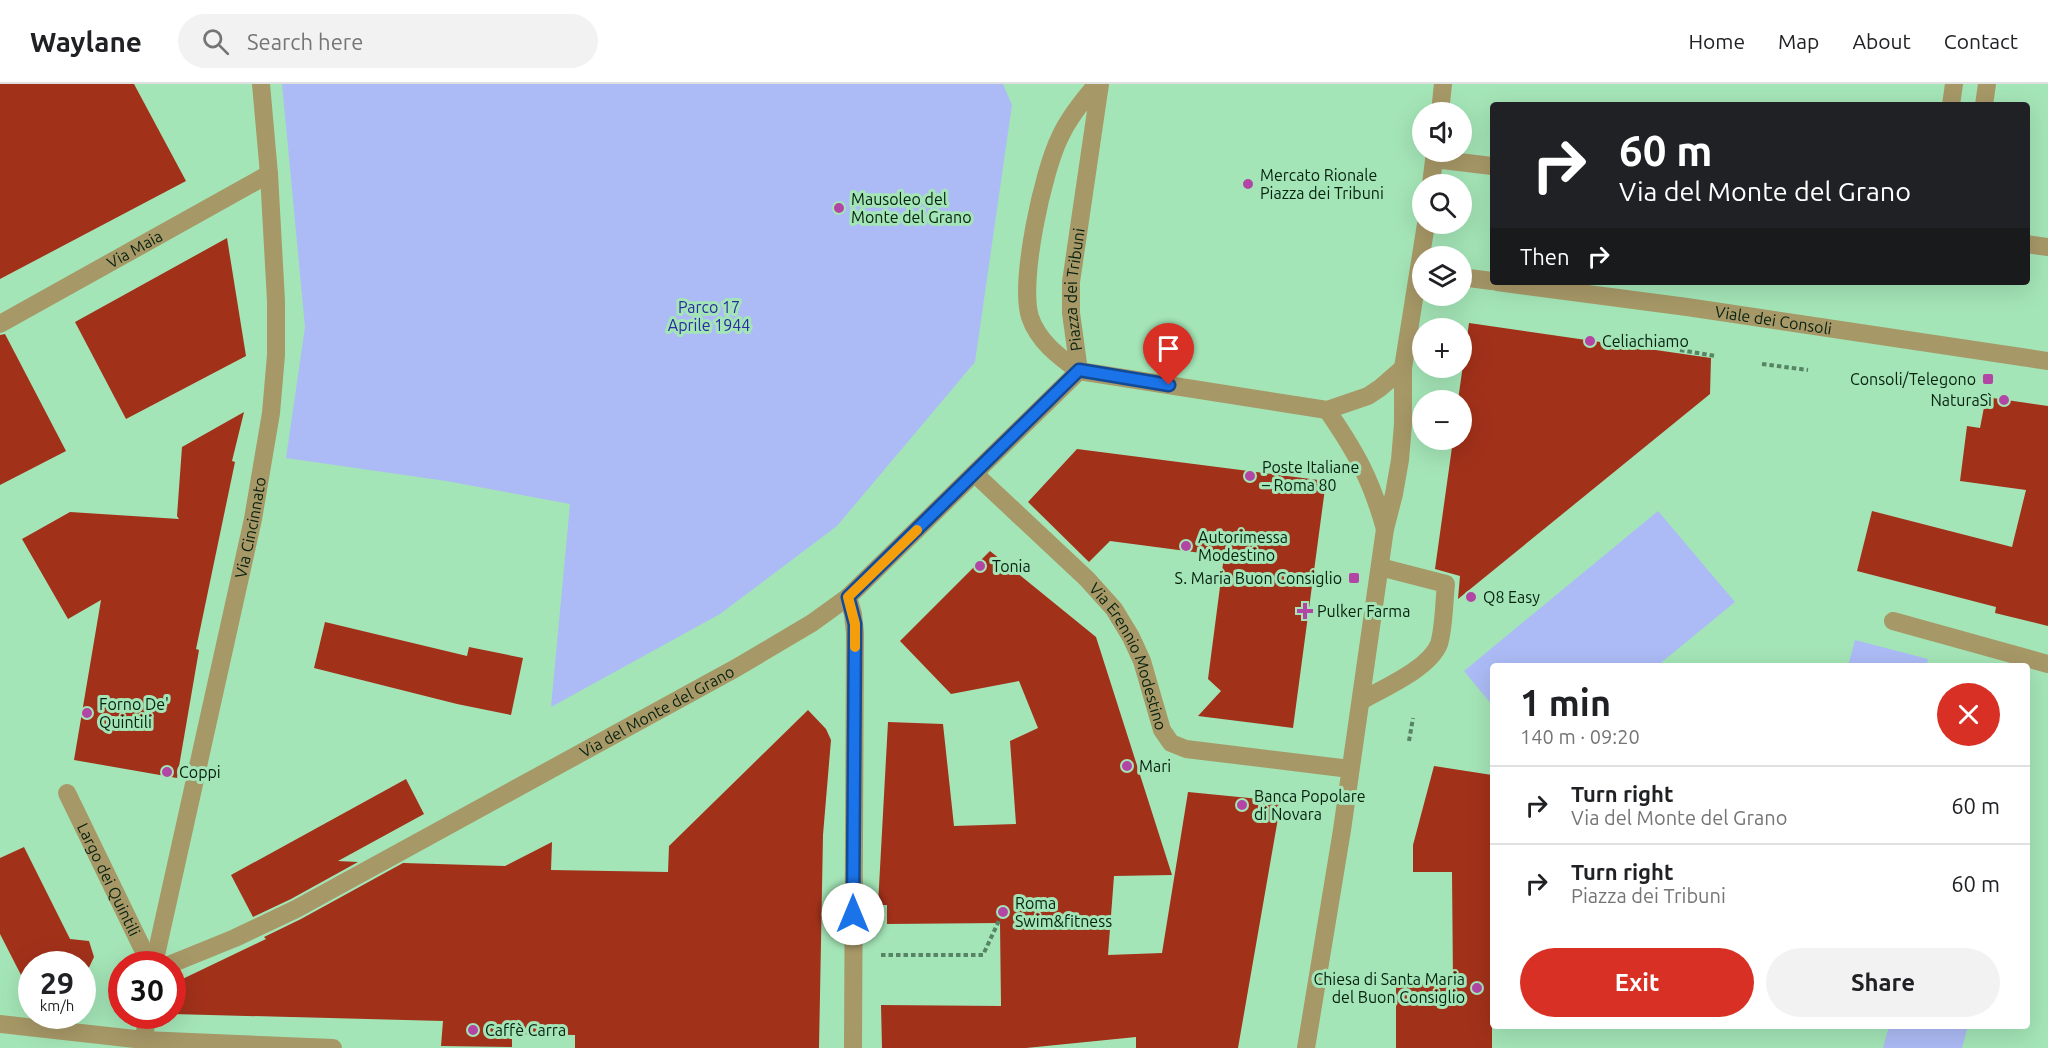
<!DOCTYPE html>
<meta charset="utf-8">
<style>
body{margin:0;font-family:Ubuntu,sans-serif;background:#f2f2f2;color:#202124;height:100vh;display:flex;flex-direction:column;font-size:22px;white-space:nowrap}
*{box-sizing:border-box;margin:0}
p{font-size:20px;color:#757577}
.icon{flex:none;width:33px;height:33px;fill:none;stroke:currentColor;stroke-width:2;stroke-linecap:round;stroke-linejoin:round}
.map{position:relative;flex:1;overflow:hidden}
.sheet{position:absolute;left:1490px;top:579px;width:540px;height:366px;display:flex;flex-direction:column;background:#fff;border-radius:6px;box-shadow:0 6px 24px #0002}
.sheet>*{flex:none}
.guide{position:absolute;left:1490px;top:18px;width:540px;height:183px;border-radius:6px;box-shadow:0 6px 24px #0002;background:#202124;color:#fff;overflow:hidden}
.fabs{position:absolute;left:1412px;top:18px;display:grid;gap:12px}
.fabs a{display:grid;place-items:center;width:60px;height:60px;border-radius:50%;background:#fff;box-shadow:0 6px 24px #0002;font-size:30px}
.speed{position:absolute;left:18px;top:867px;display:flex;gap:12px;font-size:30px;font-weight:700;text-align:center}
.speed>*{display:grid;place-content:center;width:78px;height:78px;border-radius:50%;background:#fff;box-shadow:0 6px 24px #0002;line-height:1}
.speed small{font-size:15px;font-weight:400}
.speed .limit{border:9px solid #d22;background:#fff;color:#111}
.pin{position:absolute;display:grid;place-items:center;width:51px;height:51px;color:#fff;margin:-62px -26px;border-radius:50% 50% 50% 0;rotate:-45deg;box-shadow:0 0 6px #0007}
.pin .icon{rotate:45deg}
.me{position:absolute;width:66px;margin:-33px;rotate:0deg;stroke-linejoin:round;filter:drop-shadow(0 0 4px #0008)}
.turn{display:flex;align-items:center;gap:21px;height:126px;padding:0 30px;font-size:27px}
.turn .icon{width:78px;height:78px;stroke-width:2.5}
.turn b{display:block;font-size:42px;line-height:51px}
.then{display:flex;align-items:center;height:57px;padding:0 30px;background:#0003;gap:12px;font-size:22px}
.round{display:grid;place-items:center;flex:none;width:63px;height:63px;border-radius:32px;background:#f2f2f2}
.headline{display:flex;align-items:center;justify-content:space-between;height:102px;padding:0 30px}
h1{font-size:36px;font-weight:700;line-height:45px}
.cta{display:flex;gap:12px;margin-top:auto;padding:12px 30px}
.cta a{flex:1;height:69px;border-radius:36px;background:#d93025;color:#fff;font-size:24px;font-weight:700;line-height:69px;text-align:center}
.cta a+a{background:#f2f2f2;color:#202124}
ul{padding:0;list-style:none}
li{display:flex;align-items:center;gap:18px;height:78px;padding:0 30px;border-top:2px solid #e0e0e0}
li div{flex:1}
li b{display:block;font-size:22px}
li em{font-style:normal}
header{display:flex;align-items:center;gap:36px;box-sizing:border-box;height:84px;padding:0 30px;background:#fff;border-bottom:2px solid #e0e0e0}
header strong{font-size:28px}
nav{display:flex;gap:33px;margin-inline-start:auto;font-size:21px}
.search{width:420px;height:54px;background:#f2f2f2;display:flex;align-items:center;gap:15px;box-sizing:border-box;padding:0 21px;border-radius:33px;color:#757577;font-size:22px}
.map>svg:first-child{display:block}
</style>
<header>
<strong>Waylane</strong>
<div class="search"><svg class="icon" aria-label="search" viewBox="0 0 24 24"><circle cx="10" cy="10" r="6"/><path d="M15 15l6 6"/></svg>Search here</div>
<nav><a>Home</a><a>Map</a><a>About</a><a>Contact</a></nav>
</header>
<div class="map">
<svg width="2048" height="964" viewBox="0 0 2048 964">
<rect width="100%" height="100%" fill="#a4e5b7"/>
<g fill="#acbbf5">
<polygon points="282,0 1003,0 1012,21 975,278 837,442 720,530 551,623 570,420 446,397 286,374 305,243"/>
<polygon points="1658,427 1735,518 1657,582 1492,582 1492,621 1464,587"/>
<polygon points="1855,556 1928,575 1926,582 1848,582"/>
<polygon points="1889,942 1968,942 1962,964 1883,964"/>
</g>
<g fill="#a2311a">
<polygon points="0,0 134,0 186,97 0,195"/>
<polygon points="227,154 246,272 126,335 75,238"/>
<polygon points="1469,239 1711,274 1710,310 1458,515 1460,492 1435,485 1453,356 1461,356 1461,316 1458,316"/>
<polygon points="5,250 66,367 0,401 0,251"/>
<polygon points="1986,313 2048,322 2048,542 1995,529 1996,523 1857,487 1872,427 2012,463 2026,406 1960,397 1967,342 1980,344"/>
<polygon points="244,328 232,377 235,378 196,565 199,566 177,694 74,676 101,516 68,535 22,455 70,428 179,435 177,432 182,363"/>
<polygon points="1077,365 1326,397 1293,644 1198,632 1221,607 1208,595 1224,472 1110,457 1089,478 1028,418"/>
<polygon points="990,467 1096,553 1172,791 1114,792 1108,871 1162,869 1188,708 1281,717 1238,964 1136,964 1136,953 1026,964 882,964 881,921 1001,922 1000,839 887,840 887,821 878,821 888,638 943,640 954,742 1016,740 1010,657 1038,644 1019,597 951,610 900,557"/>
<polygon points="325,538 467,572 469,563 523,574 511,631 457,620 314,584"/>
<polygon points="808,626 826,645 831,656 823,751 819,964 575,964 575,951 512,950 512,963 441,962 443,937 172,930 172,900 266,855 264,853 301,835 403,779 505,782 552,758 551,786 668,788 669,762"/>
<polygon points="1434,682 1492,691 1492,964 1396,964 1396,900 1453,899 1452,788 1413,788 1413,761"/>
<polygon points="406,695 424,730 338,777 358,778 291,815 253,833 231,791"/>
<polygon points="24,763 70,855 89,857 94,873 83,896 82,880 32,880 32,895 21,891 0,850 0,774"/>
</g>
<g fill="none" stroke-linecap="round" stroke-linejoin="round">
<g stroke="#568464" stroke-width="4" stroke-dasharray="4.5 3" stroke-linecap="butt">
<polyline points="1680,266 1716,272"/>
<polyline points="1762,280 1808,286"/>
<polyline points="1409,657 1413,634"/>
<polyline points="881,871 983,871 1003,828"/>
</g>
<g stroke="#a79867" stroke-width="18">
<path d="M1097,0C1083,16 1069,33 1060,53C1043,87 1019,197 1030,233C1038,257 1059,273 1079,287L1327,326L1368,312L1380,304L1403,284"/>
<polyline points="1951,21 1954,0"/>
<polyline points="1984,21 1987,0"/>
<polyline points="1440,28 1443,0"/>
<polyline points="1434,75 1492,82"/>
<polyline points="1431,100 1435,68"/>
<polyline points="2026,160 2048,163"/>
<polyline points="1461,193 1492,197"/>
<path id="s1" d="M1497,198L1687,223L2048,277"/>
<path id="s2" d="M0,240L269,90"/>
<path id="s3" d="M1079,287L1071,229V198L1100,0"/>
<path d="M1327,326C1356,368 1371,395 1385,445"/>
<path id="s4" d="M975,390L1087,495L1114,525L1131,553L1142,577L1162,646L1171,659L1186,665L1350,685"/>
<polyline points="848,513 853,530 855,549 853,964"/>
<polyline points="1893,537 2048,580"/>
<path d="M1361,617C1383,604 1429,585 1439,560C1444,544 1444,518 1446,500L1380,483"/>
<path id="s5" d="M67,709L150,880"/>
<path id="s6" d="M154,880L253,435L271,329L276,271V217L269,90L261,0"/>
<path id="s7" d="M171,880L235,854L296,825L736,584L812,539L848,513L1079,287"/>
<polyline points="0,940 144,956 333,964"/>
<polyline points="144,956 147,932"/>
<polyline points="1306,964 1342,746 1385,445 1394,410 1400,376 1403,340 1403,284 1426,140"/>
</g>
</g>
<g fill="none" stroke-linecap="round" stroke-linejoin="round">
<g stroke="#114b97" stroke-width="15">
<polyline id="route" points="853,830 855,540 848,513 1079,286 1169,301"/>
</g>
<use href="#route" stroke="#1a73e8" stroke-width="10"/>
<polyline stroke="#f59e0b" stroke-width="10" points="855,563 855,540 848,513 917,446"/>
</g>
<g fill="#b346a4" stroke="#a4e5b7" stroke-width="2">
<circle cx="1248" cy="100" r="6"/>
<circle cx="839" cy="124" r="6"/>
<circle cx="1590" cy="257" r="6"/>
<rect x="1982" y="289" width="12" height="12" rx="3"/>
<circle cx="2004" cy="316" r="6"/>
<circle cx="1250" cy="392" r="6"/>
<circle cx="1186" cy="462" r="6"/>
<circle cx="980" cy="482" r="6"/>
<rect x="1348" y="488" width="12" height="12" rx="3"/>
<circle cx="1471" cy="513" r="6"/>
<path d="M1302 518h6v6h6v6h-6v6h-6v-6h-6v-6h6z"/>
<circle cx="87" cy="629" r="6"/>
<circle cx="1127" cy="682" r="6"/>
<circle cx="167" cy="688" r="6"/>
<circle cx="1242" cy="721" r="6"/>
<circle cx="1003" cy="828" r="6"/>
<circle cx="1477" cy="904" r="6"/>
<circle cx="473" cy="946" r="6"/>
</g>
<g text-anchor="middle" stroke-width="6" stroke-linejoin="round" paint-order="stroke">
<g font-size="16" fill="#062110" stroke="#a4e5b7" text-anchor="start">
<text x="1260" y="97">Mercato Rionale<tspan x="1260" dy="18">Piazza dei Tribuni</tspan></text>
<text x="851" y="121">Mausoleo del<tspan x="851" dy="18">Monte del Grano</tspan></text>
<text x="1602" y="263">Celiachiamo</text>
<text x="1976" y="301" text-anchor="end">Consoli/Telegono</text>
<text x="1992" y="322" text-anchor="end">NaturaSì</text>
<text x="1262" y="389">Poste Italiane<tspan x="1262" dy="18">– Roma 80</tspan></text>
<text x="1198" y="459">Autorimessa<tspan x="1198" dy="18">Modestino</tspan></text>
<text x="992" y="488">Tonia</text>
<text x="1342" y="500" text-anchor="end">S. Maria Buon Consiglio</text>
<text x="1483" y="519">Q8 Easy</text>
<text x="1317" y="533">Pulker Farma</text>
<text x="99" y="626">Forno De'<tspan x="99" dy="18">Quintili</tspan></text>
<text x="1139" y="688">Mari</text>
<text x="179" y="694">Coppi</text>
<text x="1254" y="718">Banca Popolare<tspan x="1254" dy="18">di Novara</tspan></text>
<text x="1015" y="825">Roma<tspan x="1015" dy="18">Swim&amp;fitness</tspan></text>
<text x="1465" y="901" text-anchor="end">Chiesa di Santa Maria<tspan x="1465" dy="18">del Buon Consiglio</tspan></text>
<text x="485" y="952">Caffè Carra</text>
</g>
<g font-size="16" fill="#062110" stroke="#a4e5b7">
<text dy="6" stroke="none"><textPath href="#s2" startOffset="154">Via Maia</textPath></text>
<text dy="6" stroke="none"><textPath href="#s3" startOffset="82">Piazza dei Tribuni</textPath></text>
<text dy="6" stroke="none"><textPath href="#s1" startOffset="279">Viale dei Consoli</textPath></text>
<text dy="6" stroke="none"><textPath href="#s6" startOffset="447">Via Cincinnato</textPath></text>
<text dy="6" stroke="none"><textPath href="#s4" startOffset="243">Via Erennio Modestino</textPath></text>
<text dy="6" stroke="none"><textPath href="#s7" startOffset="548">Via del Monte del Grano</textPath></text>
<text dy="6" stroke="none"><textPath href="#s5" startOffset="96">Largo dei Quintili</textPath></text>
</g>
<g font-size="16" fill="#2b2ba1" stroke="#a4e5b7">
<text x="709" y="229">Parco 17<tspan x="709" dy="18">Aprile 1944</tspan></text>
</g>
</g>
</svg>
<div class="fabs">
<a><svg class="icon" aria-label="sound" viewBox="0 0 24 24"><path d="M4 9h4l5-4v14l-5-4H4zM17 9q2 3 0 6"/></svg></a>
<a><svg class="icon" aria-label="search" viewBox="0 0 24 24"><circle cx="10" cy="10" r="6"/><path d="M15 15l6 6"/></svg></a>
<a><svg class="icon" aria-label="layers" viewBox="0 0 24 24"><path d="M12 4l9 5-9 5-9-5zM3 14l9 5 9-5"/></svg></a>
<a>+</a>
<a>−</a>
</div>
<div class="speed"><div>29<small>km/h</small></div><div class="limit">30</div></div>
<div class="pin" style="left:1169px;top:301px;background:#d93025"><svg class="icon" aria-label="arrive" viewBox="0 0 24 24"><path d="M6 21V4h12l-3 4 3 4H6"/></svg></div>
<svg class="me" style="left:853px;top:830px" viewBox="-20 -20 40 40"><circle r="19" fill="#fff"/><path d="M0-13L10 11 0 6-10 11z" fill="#1a73e8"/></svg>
<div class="guide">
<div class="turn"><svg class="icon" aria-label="right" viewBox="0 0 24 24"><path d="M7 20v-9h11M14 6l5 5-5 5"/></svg><div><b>60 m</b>Via del Monte del Grano</div></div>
<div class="then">Then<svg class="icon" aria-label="right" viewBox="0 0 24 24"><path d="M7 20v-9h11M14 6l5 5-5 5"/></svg></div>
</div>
<section class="sheet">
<div class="headline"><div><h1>1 min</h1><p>140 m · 09:20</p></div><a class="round" style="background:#d93025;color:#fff"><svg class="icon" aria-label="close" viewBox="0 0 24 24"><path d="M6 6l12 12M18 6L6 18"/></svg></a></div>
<ul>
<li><svg class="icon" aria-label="right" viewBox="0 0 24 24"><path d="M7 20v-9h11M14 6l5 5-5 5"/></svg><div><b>Turn right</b><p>Via del Monte del Grano</p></div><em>60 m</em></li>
<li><svg class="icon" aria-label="right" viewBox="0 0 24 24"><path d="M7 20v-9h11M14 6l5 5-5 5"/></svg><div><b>Turn right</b><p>Piazza dei Tribuni</p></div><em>60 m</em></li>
</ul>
<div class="cta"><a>Exit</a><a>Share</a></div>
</section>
</div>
